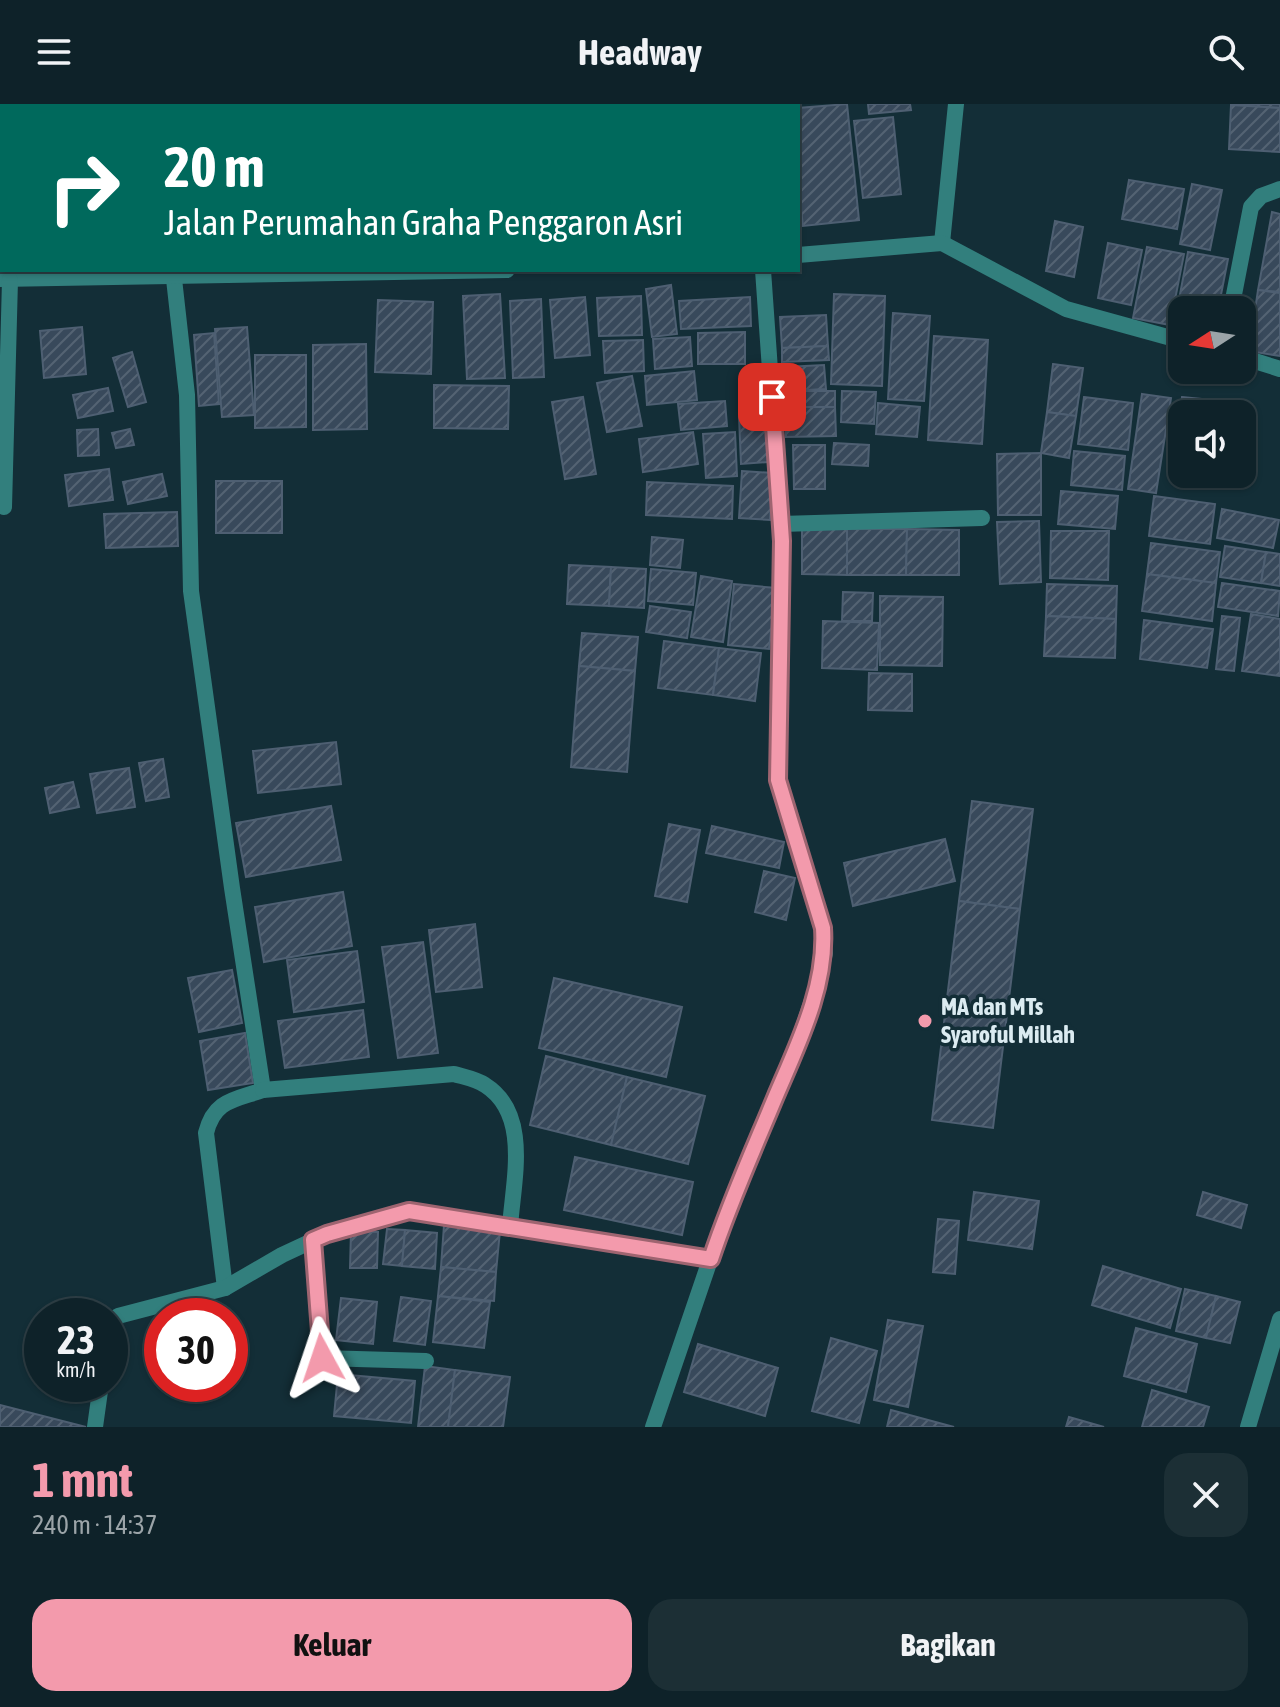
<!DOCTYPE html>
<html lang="id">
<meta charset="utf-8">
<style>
body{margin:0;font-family:"Asap Condensed",sans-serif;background:#1c2f35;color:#f1f3f6;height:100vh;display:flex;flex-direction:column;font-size:30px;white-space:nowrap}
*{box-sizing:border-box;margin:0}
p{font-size:26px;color:#9ba4a8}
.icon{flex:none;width:44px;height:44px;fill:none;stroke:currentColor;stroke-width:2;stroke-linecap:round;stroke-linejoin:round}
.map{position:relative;height:1323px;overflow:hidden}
.panel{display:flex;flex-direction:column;background:#0e2229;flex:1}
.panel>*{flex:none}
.banner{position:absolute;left:0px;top:0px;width:800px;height:168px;box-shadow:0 2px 6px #0004,0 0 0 2px #2e3f46;background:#00695c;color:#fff;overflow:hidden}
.needle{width:52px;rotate:258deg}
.controls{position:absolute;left:1168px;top:192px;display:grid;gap:16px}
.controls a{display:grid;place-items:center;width:88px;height:88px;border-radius:16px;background:#0e2229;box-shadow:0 2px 6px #0004,0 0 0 2px #2e3f46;font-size:40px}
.speed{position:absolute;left:24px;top:1194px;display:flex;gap:16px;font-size:40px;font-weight:700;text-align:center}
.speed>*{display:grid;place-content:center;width:104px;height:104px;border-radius:50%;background:#0e2229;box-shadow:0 2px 6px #0004,0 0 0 2px #2e3f46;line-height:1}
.speed small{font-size:20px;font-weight:400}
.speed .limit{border:12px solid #d22;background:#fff;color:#111}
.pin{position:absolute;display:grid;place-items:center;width:68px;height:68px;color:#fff;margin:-34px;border-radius:16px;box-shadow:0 4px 12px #0006}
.me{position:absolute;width:88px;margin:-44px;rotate:355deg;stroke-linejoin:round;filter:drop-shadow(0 0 6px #0008)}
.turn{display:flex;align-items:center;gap:28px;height:168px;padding:0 32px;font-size:36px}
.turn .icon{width:104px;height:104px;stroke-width:2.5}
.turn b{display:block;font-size:56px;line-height:68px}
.round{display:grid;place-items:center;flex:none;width:84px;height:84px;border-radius:24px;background:#1c2f35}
.head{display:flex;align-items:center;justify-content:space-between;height:136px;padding:0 32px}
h1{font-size:48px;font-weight:700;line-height:60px;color:#f39aac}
.primary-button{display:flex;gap:16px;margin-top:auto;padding:16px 32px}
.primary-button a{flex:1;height:92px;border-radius:24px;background:#f39aac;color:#111;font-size:32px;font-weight:700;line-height:92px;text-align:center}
.primary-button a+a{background:#1c2f35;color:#f1f3f6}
header{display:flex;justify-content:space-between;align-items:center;height:104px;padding:0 32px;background:#0e2229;font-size:36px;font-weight:700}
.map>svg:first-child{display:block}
</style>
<header><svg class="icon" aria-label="menu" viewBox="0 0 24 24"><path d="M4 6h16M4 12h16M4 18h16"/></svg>Headway<svg class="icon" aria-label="search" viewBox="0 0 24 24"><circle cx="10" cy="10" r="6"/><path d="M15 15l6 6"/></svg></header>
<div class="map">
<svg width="1280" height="1323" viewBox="0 0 1280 1323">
<defs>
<pattern id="building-hatch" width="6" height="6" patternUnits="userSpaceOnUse" patternTransform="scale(2)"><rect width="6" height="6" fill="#38495b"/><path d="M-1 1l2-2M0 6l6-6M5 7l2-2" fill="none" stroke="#546373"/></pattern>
</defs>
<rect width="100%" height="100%" fill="#132e37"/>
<g fill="url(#building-hatch)" stroke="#4e5f72" stroke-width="2">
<polygon points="0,0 2,2 0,86"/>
<rect x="56" y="0" width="61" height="2"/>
<polygon points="189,0 264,0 264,1 189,2"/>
<rect x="421" y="0" width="34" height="2"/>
<rect x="495" y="0" width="56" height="2"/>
<polygon points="565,0 597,0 598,2 565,2"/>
<polygon points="616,0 660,0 661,2 616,2"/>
<polygon points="847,0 859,116 803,122 798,79 798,4"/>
<polygon points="868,0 910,0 911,6 869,10"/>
<polygon points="1231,0 1280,0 1280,4 1231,1"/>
<polygon points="1231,1 1280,4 1280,48 1229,45"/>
<polygon points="893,13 901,90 863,94 854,17"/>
<polygon points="1129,76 1184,85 1177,125 1122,115"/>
<polygon points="1192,80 1222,86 1210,146 1180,140"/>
<polygon points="1272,108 1280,110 1280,188 1258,186"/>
<polygon points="1055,117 1083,123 1074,173 1046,167"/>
<polygon points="1108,139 1142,146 1131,201 1098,194"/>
<polygon points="1147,143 1184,150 1170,221 1133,214"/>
<polygon points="1188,148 1228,155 1218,206 1203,206 1178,201"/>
<polygon points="671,181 677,230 652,233 646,185"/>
<polygon points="1258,186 1280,189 1280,252 1249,247"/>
<polygon points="500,190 505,274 467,275 463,192"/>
<polygon points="834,190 885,192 882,282 831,280"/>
<polygon points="641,192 642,231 599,232 597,194"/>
<polygon points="585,193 590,251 555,254 550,196"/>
<polygon points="750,193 751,222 681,225 679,197"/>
<polygon points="541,195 544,273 513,274 510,197"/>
<polygon points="378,196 433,198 431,270 375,268"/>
<polygon points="893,209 930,212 924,297 888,295"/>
<polygon points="826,211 828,242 782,244 780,213"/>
<polygon points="82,223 86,270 44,274 40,227"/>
<polygon points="247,223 254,311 222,313 215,225"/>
<polygon points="745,228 745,260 698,260 698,229"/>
<polygon points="214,229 219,300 199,302 194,231"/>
<polygon points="934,232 988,236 982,340 928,336"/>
<polygon points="690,233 692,262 655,265 653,235"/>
<polygon points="643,236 644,267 605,269 603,237"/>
<polygon points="366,240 367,325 313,326 313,241"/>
<polygon points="828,242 829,256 782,258 782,244"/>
<polygon points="132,248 146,298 128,303 113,254"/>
<polygon points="255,251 306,251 306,323 255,324"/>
<polygon points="1053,260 1083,264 1076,312 1047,308"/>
<polygon points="824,261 826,285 786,287 785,263"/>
<polygon points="694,267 697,296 647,301 645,272"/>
<polygon points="632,272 642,322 607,328 597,279"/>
<polygon points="434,281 509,282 508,325 434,324"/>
<polygon points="108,284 113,307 78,314 73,291"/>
<rect x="786" y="287" width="49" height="16"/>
<polygon points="842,287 876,288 874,320 841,318"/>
<polygon points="1142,290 1171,294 1156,389 1128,385"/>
<polygon points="583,293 596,370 565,375 552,298"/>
<polygon points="1084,293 1133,299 1128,346 1078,340"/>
<polygon points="1182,293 1221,297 1220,310 1182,310 1182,354 1175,353"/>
<polygon points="725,297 727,322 681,326 678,300"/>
<polygon points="878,299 920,303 917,333 876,330"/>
<polygon points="786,303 835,303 836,332 786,333"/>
<polygon points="1047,308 1076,312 1069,354 1041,349"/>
<polygon points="766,312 768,358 741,360 739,313"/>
<polygon points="98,325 99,351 78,352 77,326"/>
<polygon points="130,325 134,341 116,344 112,329"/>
<polygon points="693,328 698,360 643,368 639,335"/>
<polygon points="735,328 737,372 706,374 703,330"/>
<polygon points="834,339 869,341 868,362 832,360"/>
<polygon points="793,341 825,341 825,385 794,385"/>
<polygon points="1074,347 1125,352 1122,386 1071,381"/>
<polygon points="1041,349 1041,411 998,411 997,350"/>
<polygon points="109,365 113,396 69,402 65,371"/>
<polygon points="742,367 773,369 770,416 739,414"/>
<polygon points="162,370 167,392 128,400 123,378"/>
<rect x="216" y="377" width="66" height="52"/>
<polygon points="647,378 733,382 732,415 646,411"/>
<polygon points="1061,387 1118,392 1115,425 1058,420"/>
<polygon points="1154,392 1215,400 1210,440 1149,432"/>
<polygon points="1222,405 1279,416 1273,444 1217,434"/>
<polygon points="177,408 178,442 106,444 104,410"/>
<polygon points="1039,417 1041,478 1000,480 997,418"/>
<polygon points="802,424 847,425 847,471 802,470"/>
<polygon points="847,425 907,425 906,471 847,471"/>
<polygon points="907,425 959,426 959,471 906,471"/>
<polygon points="1051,427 1109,427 1108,476 1050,474"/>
<polygon points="652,433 683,436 680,464 650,461"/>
<polygon points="1151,439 1220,448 1216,479 1147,470"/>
<polygon points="1225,442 1266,448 1261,479 1220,473"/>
<polygon points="1266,448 1280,450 1280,482 1261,479"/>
<polygon points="569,461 611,463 609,502 567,500"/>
<polygon points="611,463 646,465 644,504 609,502"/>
<polygon points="651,465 696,469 693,501 648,497"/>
<polygon points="1147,470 1216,479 1212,517 1142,507"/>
<polygon points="701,472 732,477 723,538 691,533"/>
<polygon points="1222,479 1280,487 1278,512 1218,503"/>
<polygon points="734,480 776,484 769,545 728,541"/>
<polygon points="1047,480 1117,482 1116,515 1046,512"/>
<polygon points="843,488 873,489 872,517 842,517"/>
<polygon points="880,492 943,493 942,562 880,561"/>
<polygon points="650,502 691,508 687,534 646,528"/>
<polygon points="1251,510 1280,515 1280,572 1242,567"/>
<polygon points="1046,512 1116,515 1115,554 1044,552"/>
<polygon points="1222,512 1240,514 1234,567 1216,565"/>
<polygon points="1144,516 1213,525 1207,564 1140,555"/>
<polygon points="823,517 879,519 877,566 822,564"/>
<polygon points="582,529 638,533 635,567 579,562"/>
<polygon points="664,537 719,544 713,591 658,584"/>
<polygon points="719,544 761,549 755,597 713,591"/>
<polygon points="579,562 635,567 627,668 571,663"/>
<polygon points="869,569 912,570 912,607 868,606"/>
<polygon points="336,638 341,680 258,689 253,647"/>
<polygon points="163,655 169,693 146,697 139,659"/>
<polygon points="129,664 135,703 97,709 90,670"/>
<polygon points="73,678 79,703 50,709 45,684"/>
<polygon points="972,697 1033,705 1020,805 959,797"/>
<polygon points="331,702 341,756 246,773 236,719"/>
<polygon points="669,720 700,726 687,798 655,792"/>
<polygon points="712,722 784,738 779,764 706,749"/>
<polygon points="945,735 955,777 853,802 844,759"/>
<polygon points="764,767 795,774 786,816 755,808"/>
<polygon points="343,788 352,842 264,858 255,803"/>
<polygon points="959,797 1020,805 993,1024 932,1016"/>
<polygon points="475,820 482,883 436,888 429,826"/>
<polygon points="423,838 438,949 398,954 382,843"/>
<polygon points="357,847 364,898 294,908 287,856"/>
<polygon points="232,866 242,919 199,928 188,874"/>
<polygon points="554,874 682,903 666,973 539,944"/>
<polygon points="363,906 369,953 285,964 278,917"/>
<polygon points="245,929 253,979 208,986 200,937"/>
<polygon points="546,952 627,973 611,1041 530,1021"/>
<polygon points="627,973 705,992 688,1060 611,1041"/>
<polygon points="575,1053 693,1078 682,1131 564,1106"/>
<polygon points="974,1088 1039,1097 1032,1145 968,1136"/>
<polygon points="1203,1088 1247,1101 1241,1124 1197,1111"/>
<polygon points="938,1115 959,1117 955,1170 933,1168"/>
<polygon points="444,1121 500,1127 496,1168 441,1163"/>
<polygon points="387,1125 405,1126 402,1162 383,1160"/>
<polygon points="405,1126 437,1129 435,1165 402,1162"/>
<polygon points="351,1127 378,1128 377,1164 350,1164"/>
<polygon points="1103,1162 1181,1185 1170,1224 1092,1201"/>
<polygon points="441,1163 496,1168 494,1197 438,1192"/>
<polygon points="1185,1185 1216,1192 1206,1234 1176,1227"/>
<polygon points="438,1192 490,1198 484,1244 433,1238"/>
<polygon points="1216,1192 1240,1198 1230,1239 1206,1234"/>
<polygon points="401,1193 431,1197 425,1241 394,1237"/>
<polygon points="341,1194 377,1198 373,1240 336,1236"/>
<polygon points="888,1216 923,1222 908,1303 874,1296"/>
<polygon points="1136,1224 1197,1240 1186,1288 1124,1272"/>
<polygon points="831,1234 877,1247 859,1319 812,1307"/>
<polygon points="698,1240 778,1264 765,1312 684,1288"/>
<polygon points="425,1262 455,1266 448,1323 418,1323"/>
<polygon points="455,1266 510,1273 503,1323 448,1323"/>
<polygon points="338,1270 415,1277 411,1319 334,1312"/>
<polygon points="1152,1286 1209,1303 1203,1323 1142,1323"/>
<polygon points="0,1301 86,1323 0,1323"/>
<polygon points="891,1306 954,1323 887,1323"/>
<polygon points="1069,1313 1104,1323 1066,1323"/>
</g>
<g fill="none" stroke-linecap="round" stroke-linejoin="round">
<g stroke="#327f7d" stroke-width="16">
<polyline points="163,0 163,2"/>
<polyline points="671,0 671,2"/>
<polyline points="942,139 956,0"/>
<polyline points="798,151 942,139 1066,205 1182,237"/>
<path d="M173,166L187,291L191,487L232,784L263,986C234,996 214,996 206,1029L225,1184"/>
<polyline points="0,175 507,166"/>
<polyline points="1231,206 1251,103 1261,92 1280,85"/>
<polyline points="1242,253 1280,265"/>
<polyline points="4,403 10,176"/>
<polyline points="781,420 982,414"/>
<path d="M263,986L454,970C464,973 476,975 485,981C531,1010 513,1077 510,1123"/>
<polyline points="313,1136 322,1254 426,1257"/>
<polyline points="110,1227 118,1212 225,1184 282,1151 327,1130 409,1107 711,1155"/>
<polyline points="95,1323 101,1280"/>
<polyline points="653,1323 723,1118 796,944 818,878 825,849 823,824 778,676 782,437 763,166"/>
<polyline points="1248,1323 1280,1215"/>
</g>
</g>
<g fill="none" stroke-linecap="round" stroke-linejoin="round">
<g stroke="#9e6470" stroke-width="20">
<path id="route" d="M322,1254L313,1136L327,1130L409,1107L711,1155C729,1100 753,1047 775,994C797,942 827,883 823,824L778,676L782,437L772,293"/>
</g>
<use href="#route" stroke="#f39aac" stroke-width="14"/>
</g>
<circle fill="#f39aac" stroke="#132e37" stroke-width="3" cx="925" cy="917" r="8"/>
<g text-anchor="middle" stroke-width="7" stroke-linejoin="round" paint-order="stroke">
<g font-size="24" font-weight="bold" fill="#dbebf1" stroke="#132e37" text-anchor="start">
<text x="941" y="911">MA dan MTs<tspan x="941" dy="28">Syaroful Millah</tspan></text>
</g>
</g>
</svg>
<div class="controls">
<a><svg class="needle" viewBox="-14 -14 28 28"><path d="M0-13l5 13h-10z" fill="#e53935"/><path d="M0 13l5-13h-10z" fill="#9ba4a8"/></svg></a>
<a><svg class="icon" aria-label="sound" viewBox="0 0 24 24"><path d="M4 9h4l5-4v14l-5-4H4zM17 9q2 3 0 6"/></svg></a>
</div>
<div class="speed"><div>23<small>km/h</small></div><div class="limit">30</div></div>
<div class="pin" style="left:772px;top:293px;background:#d93025"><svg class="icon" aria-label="arrive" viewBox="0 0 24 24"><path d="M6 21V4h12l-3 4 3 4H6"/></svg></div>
<svg class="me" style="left:322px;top:1254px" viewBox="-20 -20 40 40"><path d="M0-17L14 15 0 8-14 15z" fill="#f39aac" stroke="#fff" stroke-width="4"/></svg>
<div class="banner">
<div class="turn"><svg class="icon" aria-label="right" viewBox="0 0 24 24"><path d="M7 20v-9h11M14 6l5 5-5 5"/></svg><div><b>20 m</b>Jalan Perumahan Graha Penggaron Asri</div></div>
</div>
</div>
<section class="panel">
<div class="head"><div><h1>1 mnt</h1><p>240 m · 14:37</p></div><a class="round"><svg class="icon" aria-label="close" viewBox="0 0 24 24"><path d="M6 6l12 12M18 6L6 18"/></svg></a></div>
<div class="primary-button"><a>Keluar</a><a>Bagikan</a></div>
</section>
